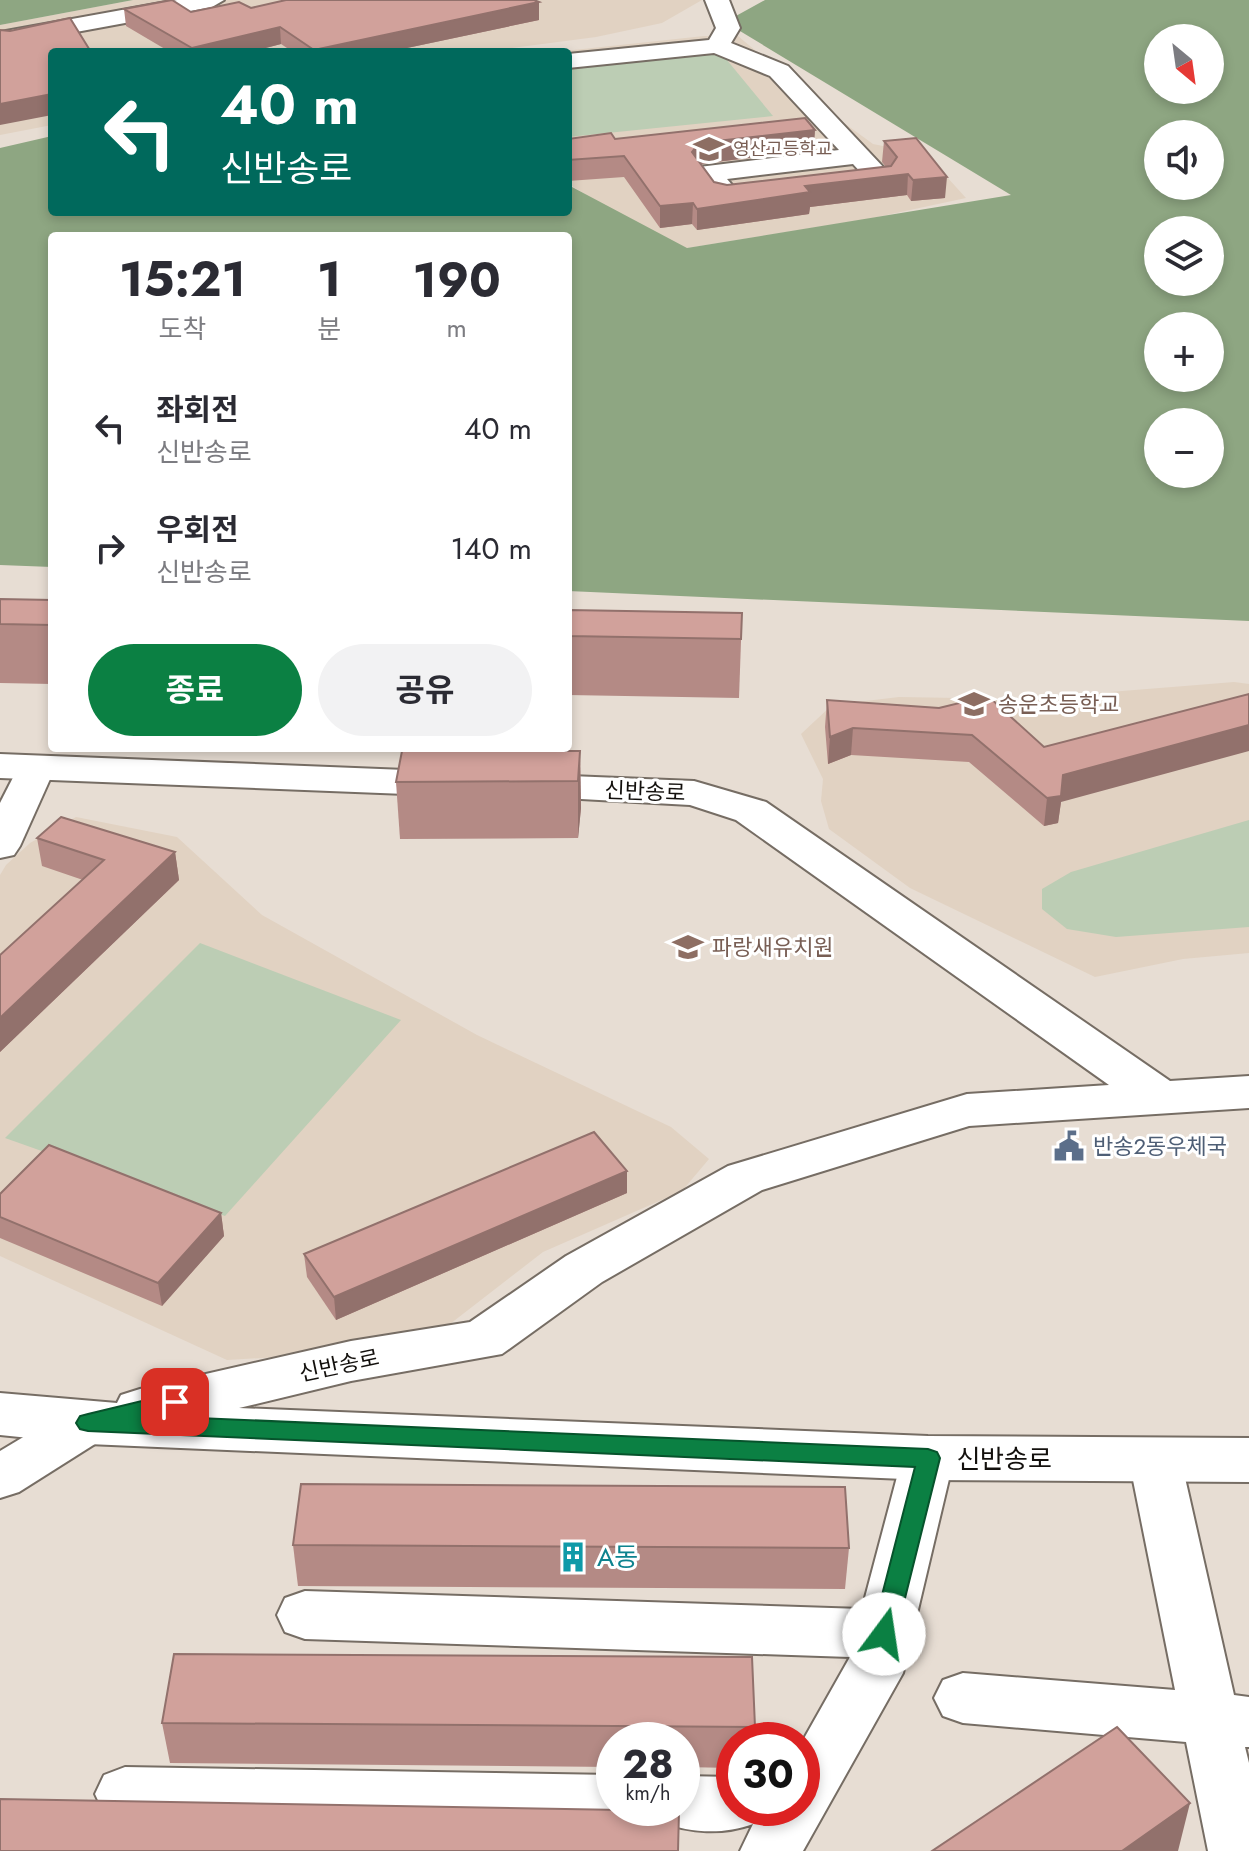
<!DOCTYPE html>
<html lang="ko">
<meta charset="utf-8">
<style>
body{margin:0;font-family:Jost,"Noto Sans KR",sans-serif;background:#f2f2f3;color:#2b2b33;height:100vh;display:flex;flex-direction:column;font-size:30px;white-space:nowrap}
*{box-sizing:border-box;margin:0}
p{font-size:26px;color:#7c7c81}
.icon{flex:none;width:44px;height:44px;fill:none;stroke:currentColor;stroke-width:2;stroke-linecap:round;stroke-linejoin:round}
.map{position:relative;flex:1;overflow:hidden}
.drawer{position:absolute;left:48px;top:232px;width:524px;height:520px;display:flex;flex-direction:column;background:#fff;border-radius:8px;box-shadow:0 4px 12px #0003}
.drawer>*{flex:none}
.banner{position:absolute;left:48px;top:48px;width:524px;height:168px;border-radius:8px;box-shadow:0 4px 12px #0003;background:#00695c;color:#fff;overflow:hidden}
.needle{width:52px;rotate:151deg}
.controls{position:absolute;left:1144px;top:24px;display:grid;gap:16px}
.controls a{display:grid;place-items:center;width:80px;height:80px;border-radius:50%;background:#fff;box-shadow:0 4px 12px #0003;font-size:40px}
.speed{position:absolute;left:596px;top:1722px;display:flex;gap:16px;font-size:40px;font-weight:700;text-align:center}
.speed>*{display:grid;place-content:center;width:104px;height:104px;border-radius:50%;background:#fff;box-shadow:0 4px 12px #0003;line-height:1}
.speed small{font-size:20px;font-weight:400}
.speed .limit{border:12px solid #d22;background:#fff;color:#111}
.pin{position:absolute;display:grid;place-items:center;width:68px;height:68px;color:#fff;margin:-34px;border-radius:16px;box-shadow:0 4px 12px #0006}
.me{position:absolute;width:88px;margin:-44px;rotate:14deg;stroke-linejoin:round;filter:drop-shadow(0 0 6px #0008)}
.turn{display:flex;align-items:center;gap:28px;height:168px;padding:0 40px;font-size:36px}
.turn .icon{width:104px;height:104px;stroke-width:2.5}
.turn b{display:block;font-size:56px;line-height:68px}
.eta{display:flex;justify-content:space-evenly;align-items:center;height:136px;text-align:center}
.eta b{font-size:48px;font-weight:700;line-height:56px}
.primary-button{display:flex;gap:16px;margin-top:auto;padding:16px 40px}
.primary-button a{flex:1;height:92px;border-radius:48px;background:#0b8043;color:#fff;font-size:32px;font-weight:700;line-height:92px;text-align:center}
.primary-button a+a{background:#f2f2f3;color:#2b2b33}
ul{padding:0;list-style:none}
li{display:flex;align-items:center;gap:24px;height:120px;padding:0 40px}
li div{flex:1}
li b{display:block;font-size:30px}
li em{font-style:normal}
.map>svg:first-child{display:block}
</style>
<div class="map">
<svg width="1249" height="1851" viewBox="0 0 1249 1851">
<rect width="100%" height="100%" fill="#e7ddd3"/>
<g fill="#e1d2c2">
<polygon points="133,0 702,0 662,23 596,37 482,52 52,52 52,125 0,135 0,25"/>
<polygon points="704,36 738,36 825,109 873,144 927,155 966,198 868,219 675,250 572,186 568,178 568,52 555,52"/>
<polygon points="1234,682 1249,684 1249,953 1183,959 1095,977 910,888 829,829 821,801 823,779 801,734 832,705 899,697 1023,699"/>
<polygon points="76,817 177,837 262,915 477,1035 671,1127 709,1159 682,1191 543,1252 450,1324 316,1355 227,1360 0,1256 0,875 6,865 30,843"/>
</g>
<g fill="#bccdb4">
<polygon points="710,50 722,54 773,116 568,137 568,66"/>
<polygon points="1249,820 1249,927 1116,937 1067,929 1042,909 1042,889 1071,872"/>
<polygon points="200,943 401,1020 225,1216 5,1138"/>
</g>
<g fill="#8ea682" fill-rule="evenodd">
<polygon points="0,0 133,0 0,25"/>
<path d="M765,0H1249V621L568,591V236H52V567L0,565V148L52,136V212H568V179L572,187L687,248L1011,195L725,22ZM1158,38H1210V90H1158ZM1158,134H1210V186H1158ZM1158,230H1210V282H1158ZM1158,326H1210V378H1158ZM1158,422H1210V474H1158Z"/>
</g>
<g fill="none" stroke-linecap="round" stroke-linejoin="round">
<g stroke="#766d64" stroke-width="4">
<g id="minor">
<polygon points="177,0 224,0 212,7 0,46 0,32"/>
<path d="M705,0H729L740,28L731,43L788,66L886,170L882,176H864L853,164L727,179L733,186L777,184L780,190L777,196C734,206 720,210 695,173L699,167L839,150L770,76L714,53L568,68V54L709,40L716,28Z"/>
<polygon points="36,756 50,760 55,768 20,846 14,855 0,858 0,803 22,760"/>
<polygon points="88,1403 106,1409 114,1423 106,1437 19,1492 0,1498 0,1451 70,1409"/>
<path d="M928,1437L947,1443L954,1458L903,1673L803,1851H740L753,1824C723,1835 690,1833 661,1822L654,1808H682V1776L734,1777V1808H802V1742L850,1657L305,1639L285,1632L277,1615L285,1598L305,1591L862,1609L902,1458L909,1443Z"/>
<polygon points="1155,1439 1174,1445 1181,1460 1234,1695 1249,1697 1249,1747 1245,1747 1249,1763 1249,1851 1208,1851 1186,1742 963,1723 943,1716 934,1698 943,1680 963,1673 1175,1690 1129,1460 1136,1445"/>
<polygon points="125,1767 614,1775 614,1808 641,1808 635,1821 614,1829 125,1821 104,1813 95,1794 104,1775"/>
</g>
</g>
<g stroke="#766d64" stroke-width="4">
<g id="major">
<polygon points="0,754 456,772 470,775 476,784 470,793 456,796 0,778"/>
<polygon points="521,774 694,781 766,802 1170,1081 1249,1076 1249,1108 969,1126 762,1190 602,1282 502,1354 351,1381 239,1408 928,1436 1249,1438 1249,1482 928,1480 88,1444 0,1435 0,1393 117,1403 121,1395 140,1389 351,1341 470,1322 566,1256 728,1166 967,1094 1109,1085 736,820 690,805 507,795 500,786 507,777"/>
</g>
</g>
<use href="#minor" fill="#fff" fill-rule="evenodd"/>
<use href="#major" fill="#fff" fill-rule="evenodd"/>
</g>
<g fill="#b48a85">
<polygon points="539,2 539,20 388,52 293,52 281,44 250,52 170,52 126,26 124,9 191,12 251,8"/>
<polygon points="568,139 615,139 814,150 701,164 714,182 727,185 886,167 882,162 884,141 945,198 911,201 907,195 810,207 809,214 697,230 692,224 660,228 624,177 568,181"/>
<polygon points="0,599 52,600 52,684 0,683"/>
<polygon points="568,610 742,613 739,698 568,695"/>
<polygon points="827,700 1044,747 1061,802 1058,823 1044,826 969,762 851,755 828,764 825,727"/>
<polygon points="580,751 581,808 578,838 400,839 396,782"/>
<polygon points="37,838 175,852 179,880 0,1052 0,955 83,880 42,866"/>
<polygon points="627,1171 627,1193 336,1320 307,1277 304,1254"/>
<polygon points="221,1213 224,1236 162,1306 0,1238 0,1217"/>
<polygon points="293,1545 849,1548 845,1589 298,1586"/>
<polygon points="162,1723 755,1727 754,1740 734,1740 734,1768 682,1767 682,1740 614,1740 614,1767 170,1763"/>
</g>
<g fill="#92716c">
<polygon points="539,2 539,20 388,52 314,52 314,50"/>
<polygon points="280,27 281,44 250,52 192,52 192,48"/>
<polygon points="52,94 52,115 0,125 0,104"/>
<polygon points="815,130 814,150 699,164 692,152 699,143"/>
<polygon points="908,174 907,195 810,207 809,214 697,230 697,209 805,186"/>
<polygon points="947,177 945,198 911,201 913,180"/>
<polygon points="693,203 692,224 660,228 660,206"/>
<polygon points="1249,725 1249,751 1061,802 1058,823 1044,826 1047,798 1063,775"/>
<polygon points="853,728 851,755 828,764 830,737"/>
<polygon points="580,751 581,808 578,838 578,781"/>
<polygon points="175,852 179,880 0,1052 0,1018"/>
<polygon points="627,1171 627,1193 336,1320 334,1297"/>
<polygon points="221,1213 224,1236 162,1306 158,1283"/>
<polygon points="1190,1803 1178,1851 1122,1851"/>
</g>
<g fill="#d1a19b" stroke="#92716c" stroke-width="2">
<polygon points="172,0 191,12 239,2 251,8 286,0 534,0 539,2 314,50 280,27 192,48 124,9"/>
<polygon points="70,18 91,52 52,52 52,94 0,104 0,30 10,31"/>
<polygon points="805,118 815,130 699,143 692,152 714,182 727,185 891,166 897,157 884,141 916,138 947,177 913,180 908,174 805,186 810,192 697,209 693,203 660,206 624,156 568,160 568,139 611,133 615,139"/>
<polygon points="0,599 52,600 52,625 0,624"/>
<polygon points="568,610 742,613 741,639 568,636"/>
<polygon points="1249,694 1249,725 1063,775 1061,796 1047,798 972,735 853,728 830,737 827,700 939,708 988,696 1044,747"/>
<polygon points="402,751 580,751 578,781 396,782"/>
<polygon points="61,817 175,852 0,1018 0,955 104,860 37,838"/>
<polygon points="594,1132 627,1171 334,1297 304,1254"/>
<polygon points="49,1145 221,1213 158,1283 0,1217 0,1194"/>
<polygon points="301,1484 845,1487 849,1548 293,1545"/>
<polygon points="174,1654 752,1657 755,1727 162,1723"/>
<polygon points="1117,1727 1190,1803 1122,1851 932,1851"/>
<polygon points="0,1799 679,1811 678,1851 0,1851"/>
</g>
<polygon fill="#0b8043" stroke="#07532c" stroke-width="2" points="175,1393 183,1396 187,1402 183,1408 151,1416 928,1449 937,1452 940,1458 896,1634 892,1641 884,1644 875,1641 872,1634 915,1467 88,1431 80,1429 76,1423 80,1416 88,1414"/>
<defs>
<g id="school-bare" transform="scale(2.4)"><path d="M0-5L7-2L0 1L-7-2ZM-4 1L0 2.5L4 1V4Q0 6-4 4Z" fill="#8d6e63" stroke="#fff" stroke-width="2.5" paint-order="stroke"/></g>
<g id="civic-bare" transform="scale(2.4)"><path d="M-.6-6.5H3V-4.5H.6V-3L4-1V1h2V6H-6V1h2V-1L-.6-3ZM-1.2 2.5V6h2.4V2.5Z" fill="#5c6f8a" stroke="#fff" stroke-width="2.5" paint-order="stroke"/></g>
<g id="building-bare" transform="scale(2.4)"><path d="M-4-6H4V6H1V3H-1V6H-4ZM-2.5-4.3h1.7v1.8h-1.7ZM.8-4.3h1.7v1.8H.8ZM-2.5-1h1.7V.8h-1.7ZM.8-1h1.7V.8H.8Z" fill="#0f9aa8" stroke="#fff" stroke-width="2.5" paint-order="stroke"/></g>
</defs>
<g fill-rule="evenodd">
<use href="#school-bare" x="709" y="149"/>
<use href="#school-bare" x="974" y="704"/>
<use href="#school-bare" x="688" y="947"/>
<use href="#civic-bare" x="1069" y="1146"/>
<use href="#building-bare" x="573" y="1557"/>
</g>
<g text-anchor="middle" stroke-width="6" stroke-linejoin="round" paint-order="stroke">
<g font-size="18" fill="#785e54" stroke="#fff" text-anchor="start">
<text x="733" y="155">영산고등학교</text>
</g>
<g font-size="22" fill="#785e54" stroke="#fff" text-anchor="start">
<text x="998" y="712">송운초등학교</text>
<text x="712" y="955">파랑새유치원</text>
</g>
<g font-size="22" fill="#13100d" stroke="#fff">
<text transform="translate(645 791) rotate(2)" y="8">신반송로</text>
<text transform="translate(339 1365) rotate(-12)" y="8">신반송로</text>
</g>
<g font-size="22" fill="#4e5e75" stroke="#fff" text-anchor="start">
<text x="1093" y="1154">반송2동우체국</text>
</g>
<g font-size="26" fill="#13100d" stroke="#fff">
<text x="1004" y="1468">신반송로</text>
</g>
<g font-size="26" fill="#0d838f" stroke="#fff" text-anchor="start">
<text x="597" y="1566">A동</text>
</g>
</g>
</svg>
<div class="controls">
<a><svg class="needle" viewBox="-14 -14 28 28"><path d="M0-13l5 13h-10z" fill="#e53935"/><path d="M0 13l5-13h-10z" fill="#7c7c81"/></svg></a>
<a><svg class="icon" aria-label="sound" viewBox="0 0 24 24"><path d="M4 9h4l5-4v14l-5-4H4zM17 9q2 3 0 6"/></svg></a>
<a><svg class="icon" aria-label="layers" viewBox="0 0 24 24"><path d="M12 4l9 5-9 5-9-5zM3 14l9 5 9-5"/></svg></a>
<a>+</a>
<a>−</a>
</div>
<div class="speed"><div>28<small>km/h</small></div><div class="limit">30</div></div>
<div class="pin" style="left:175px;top:1402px;background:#d93025"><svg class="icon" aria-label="arrive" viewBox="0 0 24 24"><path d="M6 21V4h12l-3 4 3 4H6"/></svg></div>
<svg class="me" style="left:884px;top:1634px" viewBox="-20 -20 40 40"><circle r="19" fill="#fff"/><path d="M0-13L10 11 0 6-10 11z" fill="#0b8043"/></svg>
<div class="banner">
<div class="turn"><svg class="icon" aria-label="left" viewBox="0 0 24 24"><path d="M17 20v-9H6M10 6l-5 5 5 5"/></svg><div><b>40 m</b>신반송로</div></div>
</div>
<section class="drawer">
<div class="eta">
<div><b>15:21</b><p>도착</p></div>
<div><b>1</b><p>분</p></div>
<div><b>190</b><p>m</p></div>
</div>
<ul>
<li><svg class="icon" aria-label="left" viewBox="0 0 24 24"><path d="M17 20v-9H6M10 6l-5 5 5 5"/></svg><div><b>좌회전</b><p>신반송로</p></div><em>40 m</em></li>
<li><svg class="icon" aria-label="right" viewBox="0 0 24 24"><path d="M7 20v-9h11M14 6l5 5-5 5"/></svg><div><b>우회전</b><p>신반송로</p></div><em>140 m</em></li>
</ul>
<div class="primary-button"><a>종료</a><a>공유</a></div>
</section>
</div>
